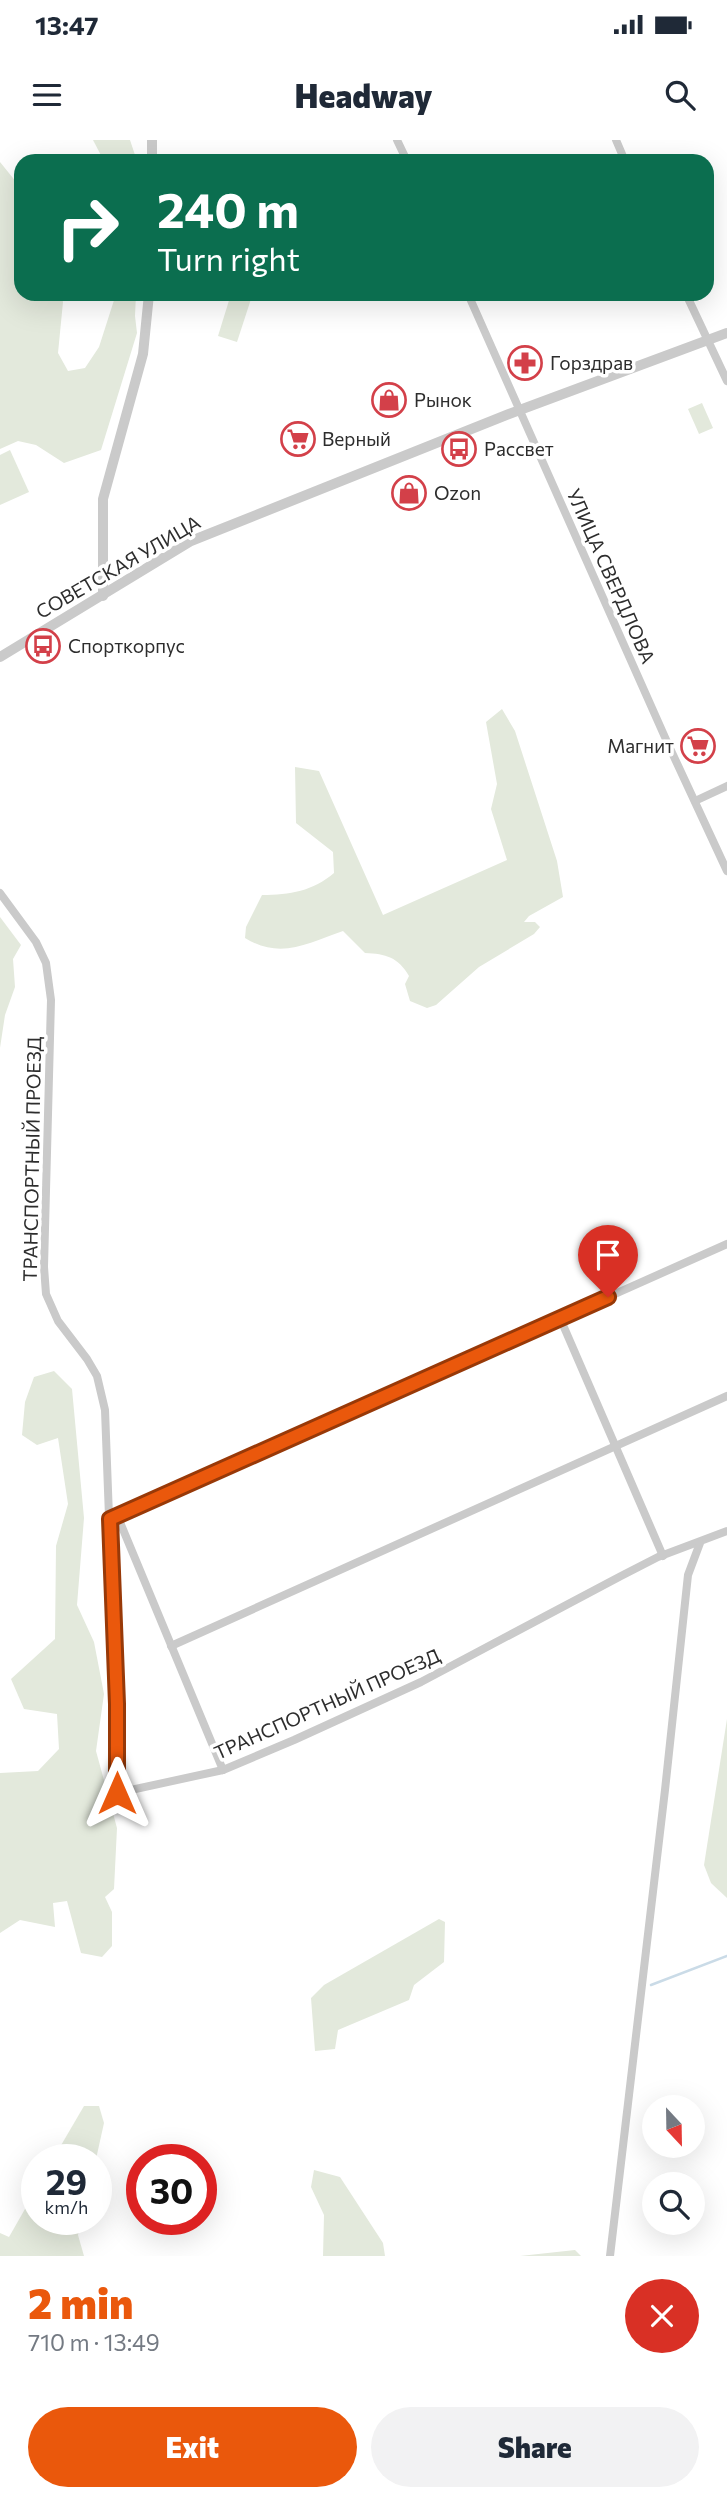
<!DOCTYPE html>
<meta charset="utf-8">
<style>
body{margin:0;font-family:Commissioner,sans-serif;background:#f2f2f3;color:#1f2937;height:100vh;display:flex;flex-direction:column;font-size:26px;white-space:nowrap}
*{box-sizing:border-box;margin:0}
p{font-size:23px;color:#747a83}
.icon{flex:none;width:38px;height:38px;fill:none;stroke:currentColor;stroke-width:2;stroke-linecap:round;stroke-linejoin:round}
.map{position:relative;height:2116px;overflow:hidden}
.side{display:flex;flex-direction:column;background:#fff;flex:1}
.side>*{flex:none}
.hud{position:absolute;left:14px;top:14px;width:700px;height:147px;border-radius:21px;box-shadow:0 7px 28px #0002;background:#0b6e4f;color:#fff;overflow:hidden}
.needle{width:46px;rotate:158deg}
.controls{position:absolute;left:642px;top:1955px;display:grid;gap:14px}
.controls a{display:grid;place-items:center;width:63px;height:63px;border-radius:50%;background:#fff;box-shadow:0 7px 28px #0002;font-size:35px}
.speed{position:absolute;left:21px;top:2004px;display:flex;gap:14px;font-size:35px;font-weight:700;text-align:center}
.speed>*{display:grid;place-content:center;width:91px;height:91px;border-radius:50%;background:#fff;box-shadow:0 7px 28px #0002;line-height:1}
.speed small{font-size:18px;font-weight:400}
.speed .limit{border:10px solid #d22;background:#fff;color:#111}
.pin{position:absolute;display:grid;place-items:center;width:60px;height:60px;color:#fff;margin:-72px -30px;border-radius:50% 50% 50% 0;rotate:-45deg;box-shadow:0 0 7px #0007}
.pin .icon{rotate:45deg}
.me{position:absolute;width:77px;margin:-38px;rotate:0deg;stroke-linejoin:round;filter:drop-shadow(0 0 5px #0008)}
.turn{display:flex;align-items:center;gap:24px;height:147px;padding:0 28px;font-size:32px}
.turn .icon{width:91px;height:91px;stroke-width:2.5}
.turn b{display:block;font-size:49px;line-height:60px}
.round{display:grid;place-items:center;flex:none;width:74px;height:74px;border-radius:37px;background:#f2f2f3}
.head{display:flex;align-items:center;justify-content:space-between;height:119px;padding:0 28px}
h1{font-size:42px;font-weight:800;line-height:52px;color:#ea580c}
.button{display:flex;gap:14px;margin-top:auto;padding:14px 28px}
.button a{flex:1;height:80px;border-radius:42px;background:#ea580c;color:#fff;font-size:28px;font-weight:800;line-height:80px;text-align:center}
.button a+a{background:#f2f2f3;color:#1f2937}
.status{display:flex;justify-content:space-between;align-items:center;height:49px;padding:0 35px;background:#fff;direction:ltr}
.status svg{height:19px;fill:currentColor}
header{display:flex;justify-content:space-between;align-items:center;height:91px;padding:0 28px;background:#fff;font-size:32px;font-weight:800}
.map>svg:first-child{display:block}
</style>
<div class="status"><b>13:47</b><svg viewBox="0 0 49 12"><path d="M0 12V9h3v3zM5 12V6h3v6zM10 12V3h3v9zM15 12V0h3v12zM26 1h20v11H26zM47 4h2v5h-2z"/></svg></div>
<header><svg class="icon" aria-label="menu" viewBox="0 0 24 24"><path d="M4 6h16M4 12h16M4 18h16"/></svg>Headway<svg class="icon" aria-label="search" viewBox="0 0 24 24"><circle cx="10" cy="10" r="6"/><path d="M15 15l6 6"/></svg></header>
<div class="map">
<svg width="727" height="2116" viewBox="0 0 727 2116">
<rect width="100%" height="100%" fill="#fff"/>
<g fill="#e3e9dc">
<polygon points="93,0 130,0 137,21 104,21"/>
<polygon points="0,22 21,48 21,154 60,154 63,162 58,213 68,231 85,228 99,207 116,154 136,154 135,176 137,193 101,310 64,323 36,305 18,301 0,309"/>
<polygon points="231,154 251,159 237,202 218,196"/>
<polygon points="702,263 713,288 699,294 688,269"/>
<polygon points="10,310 29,352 0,365 0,315"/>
<path d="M502,569L515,591L557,721L563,757L529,776L524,782H535L540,787L534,794L479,827L436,865L427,868L410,861L405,844L409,836C398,817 386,814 365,813L343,791C308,803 281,820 245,798L246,787L262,755C290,755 313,751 334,733L333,712L296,683L295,627L319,631L383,775L507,720L491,669L497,644L486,582Z"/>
<polygon points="0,777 21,805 13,819 15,847 5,875 0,908"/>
<polygon points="54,1231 72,1249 84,1378 77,1465 94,1502 104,1554 96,1611 117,1688 114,1749 105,1757 112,1772 112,1806 102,1817 81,1813 67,1761 53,1763 55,1787 20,1780 0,1793 0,1633 38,1631 59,1609 57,1574 24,1569 11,1539 55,1499 56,1406 68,1364 58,1298 37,1305 22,1295 25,1262 34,1237"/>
<polygon points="727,1579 727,1758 711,1743 704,1725"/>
<polygon points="439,1779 445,1782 444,1822 414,1845 409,1860 338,1890 335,1909 315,1911 311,1858 324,1845"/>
<polygon points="84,1966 99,1966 104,1983 96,2019 53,2019"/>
<polygon points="314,2030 340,2037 383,2103 385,2116 323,2116 324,2075 311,2047"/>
<polygon points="37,2048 37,2079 82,2079 78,2095 84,2116 0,2116 0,2093 9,2097"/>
<polygon points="575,2110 581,2116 520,2116"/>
</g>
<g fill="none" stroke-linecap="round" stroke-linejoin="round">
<polyline stroke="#cadbe7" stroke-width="2.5" points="651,1845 727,1816"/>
<g stroke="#cacaca" stroke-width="8">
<polyline points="397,0 407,21"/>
<polyline points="616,0 625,21"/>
<polyline points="468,154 668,604 727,731"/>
<polyline points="686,154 727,241"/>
<polyline points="695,661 727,646"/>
<polyline points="0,753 36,802 46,823 51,860 44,1127 46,1154 58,1181 87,1219 97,1236 105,1270 116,1564 117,1653 223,1630 294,1600 421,1542 621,1436 658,1417 727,1391"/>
<polyline points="560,1178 663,1416"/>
<polyline points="117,1375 223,1630"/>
<polyline points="110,1379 727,1104"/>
<polyline points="171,1506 727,1256"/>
<polyline points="610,2116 665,1650 688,1435 700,1403"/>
</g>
<g stroke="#cacaca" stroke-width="10">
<polyline points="152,21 152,0"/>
<polyline points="103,456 103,359 143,214 149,154"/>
<polyline points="0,517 191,401 509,274 727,193"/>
</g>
</g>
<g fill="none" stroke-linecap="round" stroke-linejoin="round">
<g stroke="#983908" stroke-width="18">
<polyline id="route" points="117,1653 117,1564 110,1379 608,1157"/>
</g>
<use href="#route" stroke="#ea580c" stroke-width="12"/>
</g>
<defs>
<g id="pharmacy-ring" transform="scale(1.75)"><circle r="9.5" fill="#fff" stroke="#d34049" stroke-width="1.5"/><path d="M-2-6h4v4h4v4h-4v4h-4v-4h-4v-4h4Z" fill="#d34049"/></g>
<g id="shop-ring" transform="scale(1.75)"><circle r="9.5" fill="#fff" stroke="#d34049" stroke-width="1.5"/><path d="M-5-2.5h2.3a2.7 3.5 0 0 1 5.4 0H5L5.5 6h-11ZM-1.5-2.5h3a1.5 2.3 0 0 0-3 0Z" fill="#d34049"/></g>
<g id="supermarket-ring" transform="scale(1.75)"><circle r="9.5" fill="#fff" stroke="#d34049" stroke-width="1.5"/><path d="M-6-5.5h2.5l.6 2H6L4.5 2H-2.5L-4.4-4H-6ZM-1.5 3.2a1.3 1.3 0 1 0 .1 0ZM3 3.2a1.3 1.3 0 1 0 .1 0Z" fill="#d34049"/></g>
<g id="bus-ring" transform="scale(1.75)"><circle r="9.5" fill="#fff" stroke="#d34049" stroke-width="1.5"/><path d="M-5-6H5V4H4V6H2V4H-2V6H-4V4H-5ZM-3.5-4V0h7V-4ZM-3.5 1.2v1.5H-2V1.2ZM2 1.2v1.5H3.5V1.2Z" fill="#d34049"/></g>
</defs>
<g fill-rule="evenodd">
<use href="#pharmacy-ring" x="525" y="223"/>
<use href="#shop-ring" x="389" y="260"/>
<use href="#supermarket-ring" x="298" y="299"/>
<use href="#bus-ring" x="459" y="309"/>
<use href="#shop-ring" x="409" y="353"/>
<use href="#bus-ring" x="43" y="506"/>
<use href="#supermarket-ring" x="698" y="606"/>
</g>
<g text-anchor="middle" stroke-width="7" stroke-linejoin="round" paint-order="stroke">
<g font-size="19" fill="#2d2d2d" stroke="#fff" text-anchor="start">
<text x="550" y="230">Горздрав</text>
<text x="414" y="267">Рынок</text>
<text x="322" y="306">Верный</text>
<text x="484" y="316">Рассвет</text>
<text x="434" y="360">Ozon</text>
<text x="68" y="513">Спорткорпус</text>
<text x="674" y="613" text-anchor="end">Магнит</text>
</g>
<g font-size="19" fill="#2d2d2d" stroke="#fff">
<text transform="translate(118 427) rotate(-30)" y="7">СОВЕТСКАЯ УЛИЦА</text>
<text transform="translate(611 436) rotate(66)" y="7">УЛИЦА СВЕРДЛОВА</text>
<text transform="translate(32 1019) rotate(-89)" y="7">ТРАНСПОРТНЫЙ ПРОЕЗД</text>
<text transform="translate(327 1564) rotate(-24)" y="7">ТРАНСПОРТНЫЙ ПРОЕЗД</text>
</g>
</g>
</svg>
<div class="controls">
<a><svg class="needle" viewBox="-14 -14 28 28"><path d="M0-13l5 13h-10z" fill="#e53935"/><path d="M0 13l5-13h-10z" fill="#747a83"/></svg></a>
<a><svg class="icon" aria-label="search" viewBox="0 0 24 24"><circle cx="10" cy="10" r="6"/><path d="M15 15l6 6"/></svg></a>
</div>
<div class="speed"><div>29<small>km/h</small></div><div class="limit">30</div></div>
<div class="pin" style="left:608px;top:1157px;background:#d93025"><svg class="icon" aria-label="arrive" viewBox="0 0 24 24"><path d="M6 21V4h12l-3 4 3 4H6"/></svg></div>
<svg class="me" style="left:117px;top:1653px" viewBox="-20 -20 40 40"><path d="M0-17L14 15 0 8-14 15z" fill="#ea580c" stroke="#fff" stroke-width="4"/></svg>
<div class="hud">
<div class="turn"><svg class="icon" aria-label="right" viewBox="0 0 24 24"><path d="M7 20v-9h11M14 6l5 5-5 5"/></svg><div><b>240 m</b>Turn right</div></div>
</div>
</div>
<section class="side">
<div class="head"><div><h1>2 min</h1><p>710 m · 13:49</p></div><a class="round" style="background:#d93025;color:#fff"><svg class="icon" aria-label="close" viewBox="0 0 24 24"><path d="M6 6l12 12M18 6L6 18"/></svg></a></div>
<div class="button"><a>Exit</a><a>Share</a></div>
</section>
